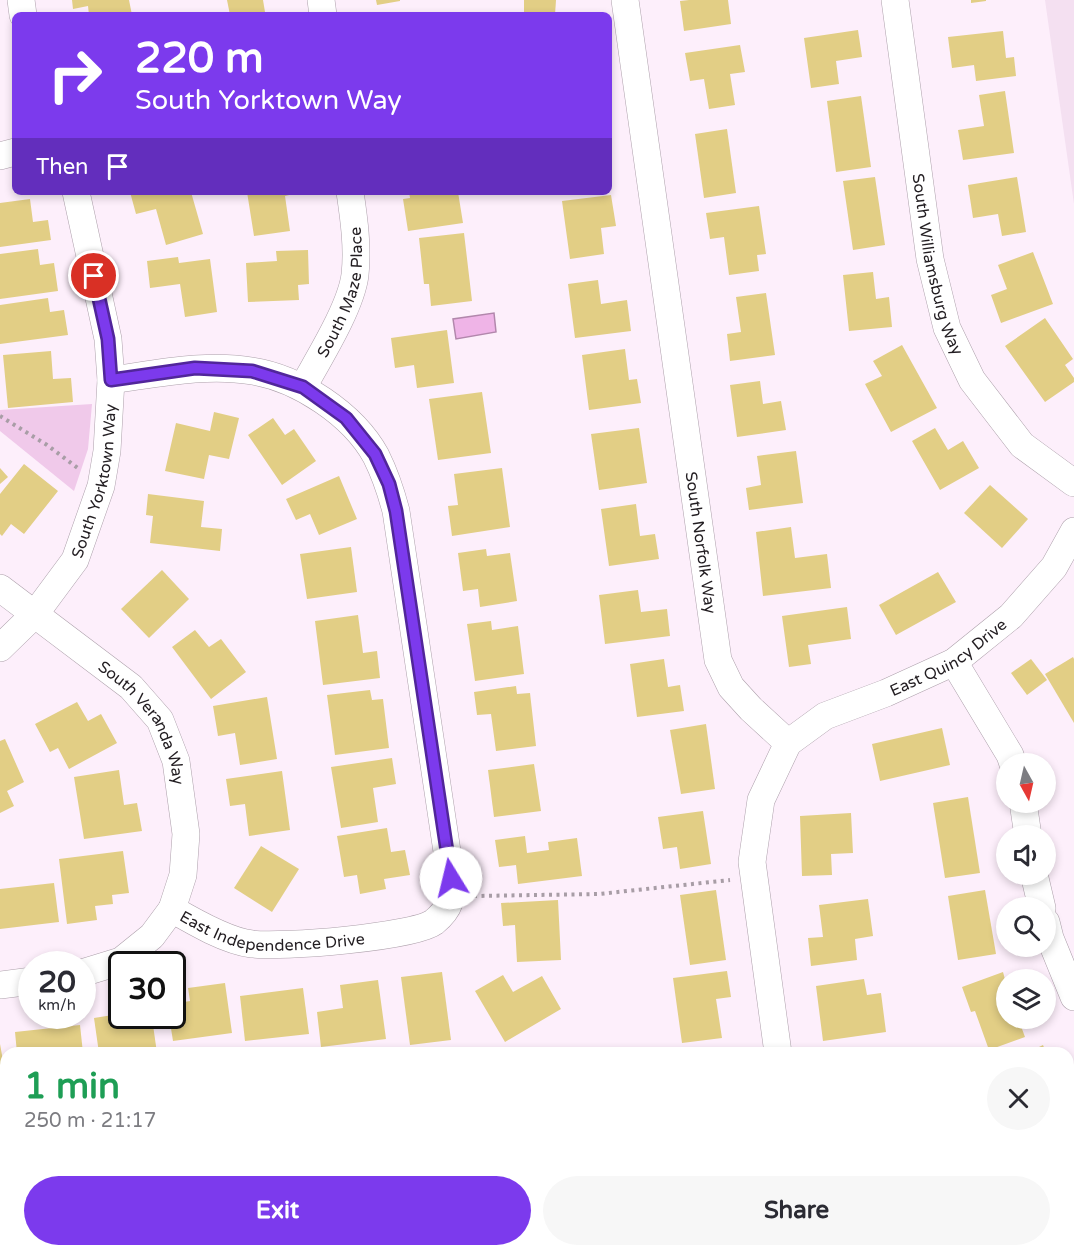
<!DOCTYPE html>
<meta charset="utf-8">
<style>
body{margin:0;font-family:"Varela Round",sans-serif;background:#f7f7f7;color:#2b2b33;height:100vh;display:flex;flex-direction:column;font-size:22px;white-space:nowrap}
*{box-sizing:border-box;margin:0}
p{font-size:20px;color:#7c7c81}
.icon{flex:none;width:33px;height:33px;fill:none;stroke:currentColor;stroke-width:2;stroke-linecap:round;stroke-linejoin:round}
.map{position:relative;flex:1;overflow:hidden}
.panel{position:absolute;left:0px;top:1047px;width:1074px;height:210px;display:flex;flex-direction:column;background:#fff;border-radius:18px 18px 0 0;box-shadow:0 3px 9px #0003}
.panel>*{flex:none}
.guide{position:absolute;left:12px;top:12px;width:600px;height:183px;border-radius:9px;box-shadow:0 3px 9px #0003;background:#7c3aed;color:#fff;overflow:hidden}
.needle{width:39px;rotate:172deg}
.controls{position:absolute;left:996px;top:753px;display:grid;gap:12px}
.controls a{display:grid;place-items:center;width:60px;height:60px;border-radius:50%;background:#fff;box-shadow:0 3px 9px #0003;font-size:30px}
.speed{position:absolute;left:18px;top:951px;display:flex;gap:12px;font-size:30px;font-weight:700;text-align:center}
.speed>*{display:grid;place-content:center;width:78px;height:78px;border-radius:50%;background:#fff;box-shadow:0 3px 9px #0003;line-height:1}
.speed small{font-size:15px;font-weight:400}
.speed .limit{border:3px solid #111;border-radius:9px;background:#fff;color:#111}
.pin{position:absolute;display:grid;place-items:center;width:51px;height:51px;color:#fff;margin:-26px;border:3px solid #fff;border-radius:50%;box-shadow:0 2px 6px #0007}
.me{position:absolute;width:66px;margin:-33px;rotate:351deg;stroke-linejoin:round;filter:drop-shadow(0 0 4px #0008)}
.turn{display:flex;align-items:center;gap:21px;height:126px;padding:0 24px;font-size:27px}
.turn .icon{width:78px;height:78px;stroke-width:2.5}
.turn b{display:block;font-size:42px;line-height:51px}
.then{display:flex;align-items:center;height:57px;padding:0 24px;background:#0003;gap:12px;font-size:22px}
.round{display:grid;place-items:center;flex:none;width:63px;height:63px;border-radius:32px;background:#f7f7f7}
.summary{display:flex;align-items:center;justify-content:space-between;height:102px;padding:0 24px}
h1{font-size:36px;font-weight:700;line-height:45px;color:#1e9e55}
.primary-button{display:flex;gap:12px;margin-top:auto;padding:12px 24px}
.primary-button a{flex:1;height:69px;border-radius:36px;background:#7c3aed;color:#fff;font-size:24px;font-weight:700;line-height:69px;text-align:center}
.primary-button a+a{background:#f7f7f7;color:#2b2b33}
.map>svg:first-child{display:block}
</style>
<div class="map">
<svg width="1074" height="1257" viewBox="0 0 1074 1257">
<rect width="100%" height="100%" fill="#fdeffb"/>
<polygon fill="#f4e0f1" points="1045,0 1074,0 1074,204"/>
<polygon fill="#f0c9ea" points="92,404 88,449 74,491 0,431 0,410"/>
<polygon fill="#efb4e7" stroke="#b287ac" stroke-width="1.5" points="494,313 496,332 456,339 453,319"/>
<g fill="#e2ce85">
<polygon points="72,0 129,0 132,15 89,15 88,6 73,9"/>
<polygon points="227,0 263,0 265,12 230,15"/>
<polygon points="376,0 400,0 400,1 377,5"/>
<polygon points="524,0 556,0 555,15 524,15"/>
<polygon points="689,0 728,0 731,24 684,31 680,1"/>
<polygon points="971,0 986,0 986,1 971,3"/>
<polygon points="437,12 438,15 422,15 422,14"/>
<polygon points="858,30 862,57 836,61 839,84 811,88 804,38"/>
<polygon points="1003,31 1006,58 1014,57 1016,76 976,81 974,65 952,68 948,37"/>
<polygon points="740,45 745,72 730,74 735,105 709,109 704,79 690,81 685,53"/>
<polygon points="1005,91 1014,153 963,160 958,130 984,126 979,95"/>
<polygon points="861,96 871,167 836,172 827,101"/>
<polygon points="727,129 736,193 704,198 695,134"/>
<polygon points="875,177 885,245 853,250 843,181"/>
<polygon points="1017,177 1026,232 1002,236 998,214 973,218 968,185"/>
<polygon points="130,192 191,192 203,234 166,245 156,209 136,214"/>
<polygon points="247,192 302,192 285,196 290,231 254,236"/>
<polygon points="409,192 458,192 463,223 408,231 403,199 410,198"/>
<polygon points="611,195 616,226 601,228 604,254 570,259 562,201"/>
<polygon points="30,199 33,222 48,220 51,240 0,247 0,203"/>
<polygon points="759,206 766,254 757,255 759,271 729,275 724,237 710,239 706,213"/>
<polygon points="464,233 472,301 431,306 429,284 424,284 419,238"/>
<polygon points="38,249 40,265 54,263 58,291 0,299 0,254"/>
<polygon points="308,250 309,284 298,285 299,300 248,302 246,263 277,261 276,251"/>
<polygon points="1033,252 1053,304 1001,323 991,295 1007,289 998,265"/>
<polygon points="178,257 179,263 210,259 217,312 185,317 180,284 150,288 147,261"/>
<polygon points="873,272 876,299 889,297 892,327 849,331 843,275"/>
<polygon points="598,280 601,304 627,300 631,331 575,338 568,284"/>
<polygon points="766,293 775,355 730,361 727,334 741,332 736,297"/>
<polygon points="48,298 50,312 64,310 68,335 0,344 0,305"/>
<polygon points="1045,318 1073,359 1065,365 1074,378 1074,382 1045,402 1005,346"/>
<polygon points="447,330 454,383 417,388 414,365 395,368 391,338"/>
<polygon points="902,345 937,408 891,432 865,384 882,376 873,361"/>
<polygon points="625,349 629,380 637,379 641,403 589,410 582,355"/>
<polygon points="51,351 53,379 71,378 73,402 8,408 3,355"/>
<polygon points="760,381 763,404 781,401 786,430 737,437 730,385"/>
<polygon points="482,392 491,453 438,460 429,399"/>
<polygon points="214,412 239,418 229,459 209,455 204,479 165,471 176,423 210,431"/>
<polygon points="273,418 285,435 294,429 316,461 282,485 248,435"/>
<polygon points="639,428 647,483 599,490 591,434"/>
<polygon points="935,428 948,450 963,441 979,468 940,490 912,441"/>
<polygon points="796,451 803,503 749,510 746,488 761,485 757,456"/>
<polygon points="24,464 58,491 24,534 11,524 2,536 0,534 0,494"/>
<polygon points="0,468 8,477 0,484"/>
<polygon points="502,468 510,527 452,536 448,506 458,505 454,474"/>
<polygon points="339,476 357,519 319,535 310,514 296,520 286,499"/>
<polygon points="990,485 1028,519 1002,548 964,513"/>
<polygon points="148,494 204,501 201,527 222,529 220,551 150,543 153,516 146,515"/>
<polygon points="636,504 640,536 655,534 659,559 609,566 601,509"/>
<polygon points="791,527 795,558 827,554 831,588 763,596 756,532"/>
<polygon points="351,547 357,592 307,599 300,554"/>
<polygon points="486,549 487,556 510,553 517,601 480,607 478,589 463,591 458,553"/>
<polygon points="162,570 189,599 149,638 121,609"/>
<polygon points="938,572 956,602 896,635 879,605"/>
<polygon points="638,590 641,612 667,609 670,636 605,644 599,595"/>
<polygon points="847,607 851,639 808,645 811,664 789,667 782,616"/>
<polygon points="358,615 363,653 377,651 380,678 323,685 315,621"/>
<polygon points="491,621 492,630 518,626 524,674 475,681 467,624"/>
<polygon points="195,630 209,647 221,639 246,672 211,699 172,647"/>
<polygon points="1073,657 1074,659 1074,723 1045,674"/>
<polygon points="664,659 668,687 680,685 684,711 637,717 630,664"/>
<polygon points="1031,659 1047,680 1027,695 1011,673"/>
<polygon points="516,686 517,694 530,693 536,746 496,751 491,714 477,715 474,692"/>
<polygon points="370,690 372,700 383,699 389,748 335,755 327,695"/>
<polygon points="267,697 277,759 240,765 235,733 218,736 213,706"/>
<polygon points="77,702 88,721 101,714 117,743 69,769 58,748 50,752 35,724"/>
<polygon points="706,724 715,789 681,794 670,730"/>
<polygon points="942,728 950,765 880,781 872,744"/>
<polygon points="5,739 24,782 7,791 14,806 0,813 0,741"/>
<polygon points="392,758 396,784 373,788 378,822 341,828 331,767"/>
<polygon points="534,764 541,811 494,817 488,770"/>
<polygon points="119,770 124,805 137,803 142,831 84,839 74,777"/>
<polygon points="282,771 290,830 249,836 245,804 230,806 226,779"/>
<polygon points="968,797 980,873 945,878 933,803"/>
<polygon points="703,811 711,864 680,869 677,847 663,849 658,817"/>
<polygon points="851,813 853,853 831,854 832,875 802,876 800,816"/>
<polygon points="387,828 391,852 405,850 410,875 384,879 386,889 360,894 357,875 344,877 337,836"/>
<polygon points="525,836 527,853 549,850 548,842 577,838 582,876 518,884 516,865 499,867 495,840"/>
<polygon points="261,846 299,869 272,912 234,888"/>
<polygon points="123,851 129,893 112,895 113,904 95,906 97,920 67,924 59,859"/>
<polygon points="54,883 59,922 0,929 0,889"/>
<polygon points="716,890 726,960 690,965 680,895"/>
<polygon points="985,890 996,954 958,960 948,896"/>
<polygon points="868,899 873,936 855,939 857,960 811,966 808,938 823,937 819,905"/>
<polygon points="558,900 561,960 517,962 515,925 503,926 501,903"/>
<polygon points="727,971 731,997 716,999 722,1038 682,1043 673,978"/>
<polygon points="442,972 451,1040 410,1045 401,977"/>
<polygon points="1003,972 1006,983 1006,1018 1018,1018 1025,1037 989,1050 975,1011 971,1012 962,987"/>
<polygon points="503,975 513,992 542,976 561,1009 505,1042 475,991"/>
<polygon points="864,979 867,995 881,993 886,1032 823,1041 816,986"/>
<polygon points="378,980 386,1039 321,1047 317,1012 343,1008 340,985"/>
<polygon points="225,983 232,1033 173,1041 169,1016 172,1016 172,1004 190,1001 188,988"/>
<polygon points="303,988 309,1034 245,1041 240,996"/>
<polygon points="119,1014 122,1029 153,1025 157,1053 99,1053 94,1018"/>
<polygon points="80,1025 83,1053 17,1053 15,1032"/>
<polygon points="0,1044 6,1077 6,1084 0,1085"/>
<polygon points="1043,1045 1046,1053 1027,1053"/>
<polygon points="1074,1105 1074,1166 1068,1155 1068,1108"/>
<polygon points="199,1251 265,1251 266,1257 200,1257"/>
<polygon points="761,1251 836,1251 829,1257 767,1257"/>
</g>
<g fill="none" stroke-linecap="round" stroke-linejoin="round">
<g stroke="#ada0ab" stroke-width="28">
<g id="minor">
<polyline points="21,0 23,15"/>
<polyline points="321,0 323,15"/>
<path id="s1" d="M625,0L718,660L731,687L751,709L788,743L761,800L752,862L778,1053"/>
<path id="s2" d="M895,0L930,259L947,328L972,380L1022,445L1074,483"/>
<polyline points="0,156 15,152"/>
<path id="s3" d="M303,387C319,358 351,307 355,275C358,247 354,219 350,192"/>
<path id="s4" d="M0,588L131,687L160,720L176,761L186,834L183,875L172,909"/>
<path id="s5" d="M0,648L35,614L75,560L101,486L107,451L111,380L108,339L76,192"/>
<polyline points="954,662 1010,755 1013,764"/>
<path id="s6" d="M788,743L825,716L886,693L954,662L1011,616L1054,567L1074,531"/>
<polyline points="1023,802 1028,836"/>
<polyline points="1034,874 1042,908"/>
<polyline points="1046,922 1050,938 1074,997"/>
<path id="s7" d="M82,973L121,961L152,936L172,909C194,922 227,941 252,944C280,948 414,937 434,922C451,908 452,898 451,878L396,511C391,492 385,474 376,456C353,414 298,378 252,371C206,363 156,374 111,380"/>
<polyline points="0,985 32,981"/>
<polyline points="160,1251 161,1257"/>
<polyline points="405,1251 406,1257"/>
<polyline points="910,1251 915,1257"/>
</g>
</g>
<g stroke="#a89da6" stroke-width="4" stroke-dasharray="3 4.5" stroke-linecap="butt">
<polyline points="0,416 47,445 79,469"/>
<polyline points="474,896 599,894 730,880"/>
</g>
<use href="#minor" stroke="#fff" stroke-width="27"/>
</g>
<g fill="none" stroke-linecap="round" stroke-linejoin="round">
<g stroke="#51269a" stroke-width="15">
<polyline id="route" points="94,276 108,339 111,380 195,368 252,371 303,387 346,418 375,454 389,484 396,511 451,878"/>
</g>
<use href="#route" stroke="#7c3aed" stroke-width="10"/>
</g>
<g text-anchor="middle" stroke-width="4.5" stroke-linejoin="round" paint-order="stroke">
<g font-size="16" fill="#221d21" stroke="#fdeffb">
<text dy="6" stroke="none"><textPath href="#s2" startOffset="268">South Williamsburg Way</textPath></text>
<text dy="6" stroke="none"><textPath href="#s3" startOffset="104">South Maze Place</textPath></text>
<text dy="6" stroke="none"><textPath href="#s5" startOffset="198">South Yorktown Way</textPath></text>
<text dy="6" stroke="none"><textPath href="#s1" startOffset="548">South Norfolk Way</textPath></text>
<text dy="6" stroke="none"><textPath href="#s6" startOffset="183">East Quincy Drive</textPath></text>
<text dy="6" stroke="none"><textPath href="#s4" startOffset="201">South Veranda Way</textPath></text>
<text dy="6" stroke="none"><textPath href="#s7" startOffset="220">East Independence Drive</textPath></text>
</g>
</g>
</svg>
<div class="controls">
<a><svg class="needle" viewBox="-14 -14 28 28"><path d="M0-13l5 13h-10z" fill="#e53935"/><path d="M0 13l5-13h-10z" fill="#7c7c81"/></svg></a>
<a><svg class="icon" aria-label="sound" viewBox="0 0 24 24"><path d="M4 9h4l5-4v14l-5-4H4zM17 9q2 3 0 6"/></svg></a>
<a><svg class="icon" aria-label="search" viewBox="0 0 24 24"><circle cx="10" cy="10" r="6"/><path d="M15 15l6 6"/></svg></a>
<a><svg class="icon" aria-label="layers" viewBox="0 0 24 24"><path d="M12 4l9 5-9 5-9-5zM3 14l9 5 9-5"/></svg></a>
</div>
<div class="speed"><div>20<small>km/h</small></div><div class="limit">30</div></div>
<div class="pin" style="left:94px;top:276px;background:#d93025"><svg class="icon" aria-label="arrive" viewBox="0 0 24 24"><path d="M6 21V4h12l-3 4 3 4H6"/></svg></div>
<svg class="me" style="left:451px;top:878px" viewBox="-20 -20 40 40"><circle r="19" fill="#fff"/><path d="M0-13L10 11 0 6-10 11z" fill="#7c3aed"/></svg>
<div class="guide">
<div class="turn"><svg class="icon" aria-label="right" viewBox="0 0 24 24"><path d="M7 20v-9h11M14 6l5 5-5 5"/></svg><div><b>220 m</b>South Yorktown Way</div></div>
<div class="then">Then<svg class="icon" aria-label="arrive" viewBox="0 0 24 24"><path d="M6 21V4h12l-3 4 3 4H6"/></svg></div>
</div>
<section class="panel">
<div class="summary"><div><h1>1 min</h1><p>250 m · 21:17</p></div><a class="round"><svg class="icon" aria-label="close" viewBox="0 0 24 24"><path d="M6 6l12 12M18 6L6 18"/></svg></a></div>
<div class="primary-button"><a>Exit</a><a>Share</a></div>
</section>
</div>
